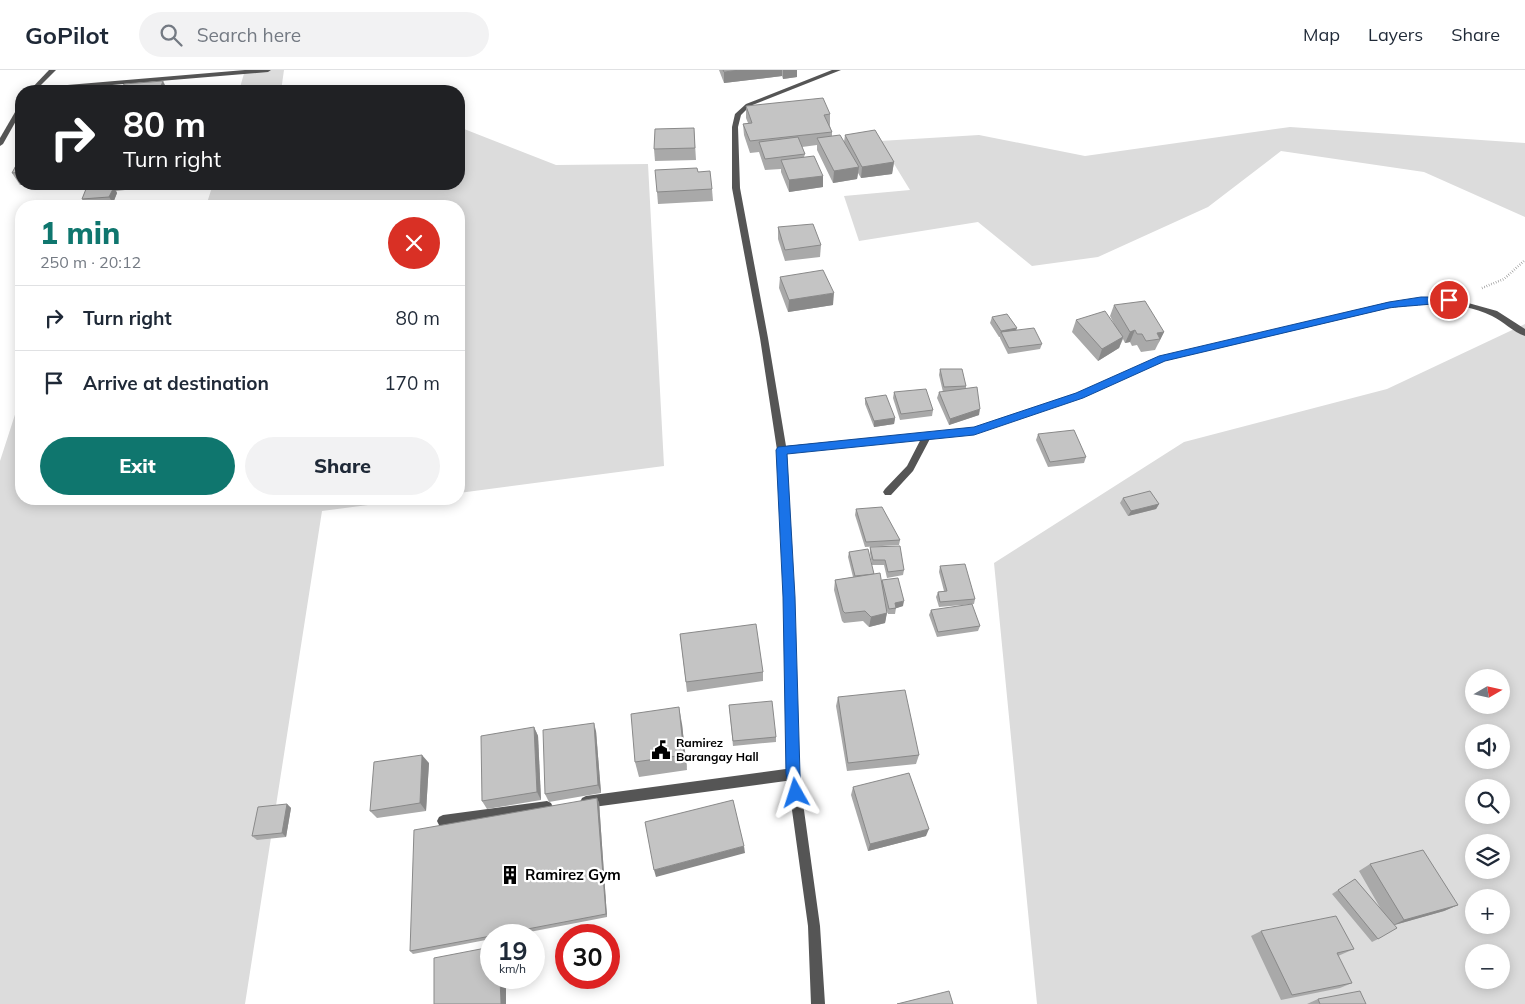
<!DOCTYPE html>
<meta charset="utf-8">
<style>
body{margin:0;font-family:Mulish,sans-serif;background:#f2f2f3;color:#1f2937;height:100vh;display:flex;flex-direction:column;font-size:19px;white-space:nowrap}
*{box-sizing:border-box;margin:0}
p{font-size:16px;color:#747a83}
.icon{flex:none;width:28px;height:28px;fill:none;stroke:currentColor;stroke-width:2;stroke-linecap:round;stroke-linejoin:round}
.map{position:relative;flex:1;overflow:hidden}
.details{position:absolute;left:15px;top:130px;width:450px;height:305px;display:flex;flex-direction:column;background:#fff;border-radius:20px;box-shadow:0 2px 12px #0003}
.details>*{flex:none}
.guide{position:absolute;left:15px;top:15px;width:450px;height:105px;border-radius:20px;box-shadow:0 2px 12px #0003;background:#202124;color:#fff;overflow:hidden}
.needle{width:32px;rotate:81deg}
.fabs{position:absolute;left:1465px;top:599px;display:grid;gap:10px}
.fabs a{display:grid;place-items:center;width:45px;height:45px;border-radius:50%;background:#fff;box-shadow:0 2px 12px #0003;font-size:25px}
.speed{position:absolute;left:480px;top:854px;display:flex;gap:10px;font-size:25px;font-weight:700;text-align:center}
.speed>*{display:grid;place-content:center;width:65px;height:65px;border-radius:50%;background:#fff;box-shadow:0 2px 12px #0003;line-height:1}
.speed small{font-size:12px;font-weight:400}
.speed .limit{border:8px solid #d22;background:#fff;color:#111}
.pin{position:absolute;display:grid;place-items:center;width:42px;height:42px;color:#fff;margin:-21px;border:2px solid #fff;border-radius:50%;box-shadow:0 1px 5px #0007}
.me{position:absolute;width:55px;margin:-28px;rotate:354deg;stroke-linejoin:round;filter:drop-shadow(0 0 4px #0008)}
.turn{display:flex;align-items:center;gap:18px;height:105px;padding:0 25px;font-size:22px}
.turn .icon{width:65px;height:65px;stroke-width:2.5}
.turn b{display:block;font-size:35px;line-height:42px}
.round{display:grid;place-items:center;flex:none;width:52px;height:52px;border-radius:26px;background:#f2f2f3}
.head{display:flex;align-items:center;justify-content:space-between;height:85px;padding:0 25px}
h1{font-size:30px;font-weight:800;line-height:38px;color:#0f766e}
.cta{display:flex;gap:10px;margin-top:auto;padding:10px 25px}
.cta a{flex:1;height:58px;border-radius:30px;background:#0f766e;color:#fff;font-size:20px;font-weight:800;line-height:58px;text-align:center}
.cta a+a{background:#f2f2f3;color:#1f2937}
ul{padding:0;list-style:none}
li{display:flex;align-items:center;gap:15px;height:65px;padding:0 25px;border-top:1px solid #e0e1e3}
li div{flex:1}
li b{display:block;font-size:19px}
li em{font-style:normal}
header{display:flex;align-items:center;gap:30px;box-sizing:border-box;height:70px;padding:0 25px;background:#fff;border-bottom:1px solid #e0e1e3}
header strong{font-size:24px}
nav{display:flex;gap:28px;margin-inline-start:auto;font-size:18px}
.search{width:350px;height:45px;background:#f2f2f3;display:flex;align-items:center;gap:12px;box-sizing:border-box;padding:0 18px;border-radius:28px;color:#747a83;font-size:19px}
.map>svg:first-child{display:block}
</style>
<header>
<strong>GoPilot</strong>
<div class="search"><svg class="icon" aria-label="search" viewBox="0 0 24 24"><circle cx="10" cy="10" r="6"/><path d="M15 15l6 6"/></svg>Search here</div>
<nav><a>Map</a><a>Layers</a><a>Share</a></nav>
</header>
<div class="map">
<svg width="1525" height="934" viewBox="0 0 1525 934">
<rect width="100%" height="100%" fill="#fff"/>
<g fill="#dcdcdc" fill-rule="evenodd">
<polygon points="245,0 284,0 281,21 239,21"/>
<polygon points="459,57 556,95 648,94 664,396 459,423 459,136 206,136 213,114 459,114"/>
<polygon points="1290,57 1525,73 1525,147 1424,102 1281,81 1208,137 1098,187 1032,196 978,152 859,171 844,126 910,120 880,71 979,65 1085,86"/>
<path d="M1525,254V934H1037L994,493L1184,372L1387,319ZM1474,608H1501V635H1474ZM1474,662H1501V690H1474ZM1474,718H1501V745H1474ZM1474,772H1501V800H1474ZM1474,828H1501V855H1474ZM1474,882H1501V910H1474Z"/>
<polygon points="21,326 21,429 414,429 322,441 245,934 0,934 0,391"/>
</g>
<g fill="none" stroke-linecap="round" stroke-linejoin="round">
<polyline stroke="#777" stroke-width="2.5" stroke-dasharray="0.5 2" stroke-linecap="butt" points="1482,218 1504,209 1525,190"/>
<g fill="#555" fill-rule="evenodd">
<polygon points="245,0 271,0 268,2 40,21 29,20 32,18"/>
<polygon points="927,362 932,365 913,401 891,425 885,425 883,422 885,419 907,396 924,363"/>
<polygon points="793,698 797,700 799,704 797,708 793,710 586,738 582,736 580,732 582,728 586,726"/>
<polygon points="547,731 551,733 553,737 551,741 547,743 443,757 439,755 437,751 439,747 443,745"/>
</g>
<g fill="#555" fill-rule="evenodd">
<polygon points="49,0 56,0 35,21 29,21"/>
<path d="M832,0H841L750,36L741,45L738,57L740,118L768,268L786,376L974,358L1077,323L1159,287L1389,232L1426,229L1461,231L1497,241L1525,259V266C1513,262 1503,251 1492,246C1460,230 1423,234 1389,238L1164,291L1083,327L974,364L787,383L794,527L799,704L820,856L825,934H811L808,856L787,704L784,527L777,380L760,268L732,118V57L735,44L746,34Z"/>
<polygon points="21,35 21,42 3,74 0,76 0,68 18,37"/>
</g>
</g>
<g fill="#a9a9a9">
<polygon points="719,0 797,0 797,7 783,9 782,6 724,13"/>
<polygon points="746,36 830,44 830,56 832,62 832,66 844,72 845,65 894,92 892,104 861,108 858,103 857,109 833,113 817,80 817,75 802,77 805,84 804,87 823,106 823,117 789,122 781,102 781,99 765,100 759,82 750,83 744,65 743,54 748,53 746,48"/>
<polygon points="694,58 696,90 655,91 654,79"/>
<polygon points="21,86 21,114 31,114 20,115 12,103"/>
<polygon points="698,102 712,119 713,131 658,134 657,122"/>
<polygon points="93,114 136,114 134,119 116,121 117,123 113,133 86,135 82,129 93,119 92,117"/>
<polygon points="778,157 821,175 820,187 785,191 778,169"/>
<polygon points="780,207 833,235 788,242 779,218"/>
<polygon points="1114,235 1164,262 1155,280 1141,282 1137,275 1132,276 1130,272 1125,273 1123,269 1119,278 1098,291 1072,262 1076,250 1114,254 1110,246"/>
<polygon points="992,247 1042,274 1040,279 1008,284 1000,268 1000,267 999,267 990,253"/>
<polygon points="940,299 966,316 966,319 979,345 949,355 937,328 939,322 943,322 939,305"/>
<polygon points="894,322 933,340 932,346 900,350 893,328"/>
<polygon points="865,328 895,348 894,354 874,357 865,334"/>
<polygon points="1038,364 1086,387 1084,393 1048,397 1036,370"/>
<polygon points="1123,428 1159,434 1156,439 1128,446 1120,433"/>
<polygon points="856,439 900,470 899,475 865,477 855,445"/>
<polygon points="870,477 904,500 903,505 887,508 884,495 872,495 870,483"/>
<polygon points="849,482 874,504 882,514 882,510 903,536 896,538 895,544 888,544 887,541 885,553 869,557 863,551 844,553 842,551 834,520 835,510 853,507 848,487"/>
<polygon points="940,496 975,529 974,534 939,537 936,527 938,522 944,521 939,502"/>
<polygon points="931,540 980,556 978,561 937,567 929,545"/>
<polygon points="680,564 763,602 763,611 687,622"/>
<polygon points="838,627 919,685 916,694 847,701 836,636"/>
<polygon points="729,635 776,667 776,672 733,676"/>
<polygon points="682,654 687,700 639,707 635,692"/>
<polygon points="534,657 538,666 541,730 487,739 482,731"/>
<polygon points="596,661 601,723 549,732 545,724"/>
<polygon points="429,693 426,741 377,748 370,741"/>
<polygon points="853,717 926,766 868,781 851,725"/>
<polygon points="599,732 607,847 514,865 491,865 491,869 413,884 410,881"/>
<polygon points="287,734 291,738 286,767 257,770 252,766"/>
<polygon points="1370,794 1458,835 1444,841 1394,855 1378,869 1372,872 1332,824 1355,809 1382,841 1359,801"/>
<polygon points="1261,861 1354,879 1338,886 1352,913 1340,918 1281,930 1251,866"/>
<polygon points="1318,929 1366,934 1307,934"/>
</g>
<g fill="#898989">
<polygon points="740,0 782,0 782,6 724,13 724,2"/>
<polygon points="783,0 797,0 797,7 783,9"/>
<polygon points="163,11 166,17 165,21 159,21"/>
<polygon points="894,92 892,104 861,108 862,97"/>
<polygon points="859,97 857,109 833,113 834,101"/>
<polygon points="823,106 823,117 789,122 789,110"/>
<polygon points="130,114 136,114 134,119"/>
<polygon points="114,117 117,123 113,133 109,127"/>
<polygon points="834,223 833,235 788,242 789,230"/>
<polygon points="1017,258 1015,264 1001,262 999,267 1001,261"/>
<polygon points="1135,260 1130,272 1125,273 1130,262"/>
<polygon points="1164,262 1158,274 1160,269 1157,263"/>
<polygon points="1123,267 1119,278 1098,291 1102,279"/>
<polygon points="980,339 979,345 949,355 950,349"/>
<polygon points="895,348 894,354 874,357 874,351"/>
<polygon points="1159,434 1156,439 1128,446 1131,441"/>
<polygon points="904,531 903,536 894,539 895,533"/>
<polygon points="887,543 885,553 869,557 871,547"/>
<polygon points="679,637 682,654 687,700 684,685"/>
<polygon points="594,653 596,661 601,723 598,715"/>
<polygon points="534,657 538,666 541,730 537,722"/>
<polygon points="422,685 429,693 426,741 420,733"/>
<polygon points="597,728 599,732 607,847 606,844"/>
<polygon points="287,734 291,738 286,767 282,763"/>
<polygon points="929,759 926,766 868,781 870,774"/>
<polygon points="744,776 745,783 656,807 654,800"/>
<polygon points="1458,835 1444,841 1391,856 1404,850"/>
<polygon points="500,908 506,908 506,934 501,934"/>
</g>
<g fill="#c4c4c4" stroke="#898989">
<polygon points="723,0 740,0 724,2"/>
<polygon points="163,11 159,21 121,21 124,14"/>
<polygon points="823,28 830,44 824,45 832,62 750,71 743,54 752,53 746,36"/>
<polygon points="694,58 695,78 654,79 655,59"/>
<polygon points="875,60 894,92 862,97 845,65"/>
<polygon points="840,65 859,97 834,101 817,68"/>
<polygon points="798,67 805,84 765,89 759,72"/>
<polygon points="21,86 21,102 12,103"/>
<polygon points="814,86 823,106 789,110 781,90"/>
<polygon points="697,98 698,102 710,101 712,119 657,122 655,100"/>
<polygon points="93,114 127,114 92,117"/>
<polygon points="114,117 109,127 82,129 86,119"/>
<polygon points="813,154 821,175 785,180 778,157"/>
<polygon points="823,200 834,223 789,230 780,207"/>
<polygon points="1145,231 1164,262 1157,263 1160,269 1146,271 1142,264 1137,264 1135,260 1130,262 1114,235"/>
<polygon points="1105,241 1123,267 1102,279 1076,250"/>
<polygon points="1007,244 1017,258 1001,261 992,247"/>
<polygon points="1034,258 1042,274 1009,278 1001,262"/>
<polygon points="940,299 962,299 966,316 944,317"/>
<polygon points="977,317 980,339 950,349 939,322"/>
<polygon points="926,319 933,340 901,344 894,322"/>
<polygon points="886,325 895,348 874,351 865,328"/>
<polygon points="1074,360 1086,387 1050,392 1038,364"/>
<polygon points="1150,421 1159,434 1131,441 1123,428"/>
<polygon points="882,437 900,470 866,472 856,439"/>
<polygon points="900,476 904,500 888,502 885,490 873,490 870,477"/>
<polygon points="868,479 874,504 855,506 849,482"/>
<polygon points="965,494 975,529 940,532 938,522 947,521 940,496"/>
<polygon points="880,503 887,543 871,547 865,541 845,543 843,541 835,510"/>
<polygon points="898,508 904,531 895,533 896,538 889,539 882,510"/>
<polygon points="972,534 980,556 938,562 931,540"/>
<polygon points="756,554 763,602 686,612 680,564"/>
<polygon points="905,620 919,685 848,693 838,627"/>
<polygon points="772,631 776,667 733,671 729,635"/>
<polygon points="679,637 684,685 635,692 631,644"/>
<polygon points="594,653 598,715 545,724 543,660"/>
<polygon points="534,657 537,722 482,731 481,666"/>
<polygon points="422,685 420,733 370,741 374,692"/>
<polygon points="909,703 929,759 870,774 853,717"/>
<polygon points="597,728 606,844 496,865 491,865 491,866 410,881 414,760"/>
<polygon points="733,730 744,776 654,800 645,752"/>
<polygon points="287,734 282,763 252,766 258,737"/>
<polygon points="1423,780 1458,835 1404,850 1370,794"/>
<polygon points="1355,809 1397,858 1378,869 1338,820"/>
<polygon points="1336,846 1354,879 1337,883 1352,913 1292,925 1261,861"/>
<polygon points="491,877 491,908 500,908 501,934 434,934 434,888"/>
<polygon points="949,921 953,934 897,934"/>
<polygon points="1360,921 1366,934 1320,934 1318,929"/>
</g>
<path fill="#1a73e8" stroke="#114b97" d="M1421,227H1449L1454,230C1449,234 1400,236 1389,238L1165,291L1083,328L974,365L787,384L795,527L800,704L802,723L800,728L796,729L791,728L786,704L783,527L776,380L778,377L974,357L1076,323L1159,286L1389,232Z"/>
<defs>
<g id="civic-bare" transform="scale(1.5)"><path d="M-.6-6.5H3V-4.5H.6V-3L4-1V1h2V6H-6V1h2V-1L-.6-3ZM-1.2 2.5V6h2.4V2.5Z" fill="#000" stroke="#fff" stroke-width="2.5" paint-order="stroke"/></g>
<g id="building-bare" transform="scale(1.5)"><path d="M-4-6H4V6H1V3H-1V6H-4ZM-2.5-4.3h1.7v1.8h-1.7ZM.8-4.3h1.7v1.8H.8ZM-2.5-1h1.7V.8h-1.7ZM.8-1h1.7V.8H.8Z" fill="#000" stroke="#fff" stroke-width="2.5" paint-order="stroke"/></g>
</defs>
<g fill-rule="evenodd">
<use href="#civic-bare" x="661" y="680"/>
<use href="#building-bare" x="510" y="805"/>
</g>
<g text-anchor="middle" stroke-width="4.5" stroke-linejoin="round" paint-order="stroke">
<g font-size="12" font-weight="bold" fill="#000" stroke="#fff" text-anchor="start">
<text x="676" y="677">Ramirez<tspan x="676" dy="14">Barangay Hall</tspan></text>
</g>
<g font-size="15" font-weight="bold" fill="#000" stroke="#fff" text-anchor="start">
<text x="525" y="810">Ramirez Gym</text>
</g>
</g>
</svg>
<div class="fabs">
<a><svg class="needle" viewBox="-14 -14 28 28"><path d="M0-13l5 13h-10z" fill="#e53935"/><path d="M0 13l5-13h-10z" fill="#747a83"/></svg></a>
<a><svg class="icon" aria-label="sound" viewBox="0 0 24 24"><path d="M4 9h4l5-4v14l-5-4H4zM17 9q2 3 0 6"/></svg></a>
<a><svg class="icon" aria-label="search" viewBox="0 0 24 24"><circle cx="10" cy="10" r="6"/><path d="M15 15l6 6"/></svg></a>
<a><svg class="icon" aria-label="layers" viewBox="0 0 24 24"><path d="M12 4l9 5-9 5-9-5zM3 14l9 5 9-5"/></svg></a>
<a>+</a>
<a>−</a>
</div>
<div class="speed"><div>19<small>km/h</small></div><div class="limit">30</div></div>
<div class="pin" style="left:1449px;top:230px;background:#d93025"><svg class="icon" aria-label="arrive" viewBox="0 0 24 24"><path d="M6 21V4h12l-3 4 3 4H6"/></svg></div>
<svg class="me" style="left:796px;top:723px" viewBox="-20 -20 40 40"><path d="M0-17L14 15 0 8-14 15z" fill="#1a73e8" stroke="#fff" stroke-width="4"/></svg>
<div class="guide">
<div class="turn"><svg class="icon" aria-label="right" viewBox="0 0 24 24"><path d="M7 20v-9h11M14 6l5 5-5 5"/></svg><div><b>80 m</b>Turn right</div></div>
</div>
<section class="details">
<div class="head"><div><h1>1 min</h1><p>250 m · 20:12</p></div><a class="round" style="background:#d93025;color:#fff"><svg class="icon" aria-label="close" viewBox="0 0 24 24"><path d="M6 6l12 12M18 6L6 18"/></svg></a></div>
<ul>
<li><svg class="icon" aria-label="right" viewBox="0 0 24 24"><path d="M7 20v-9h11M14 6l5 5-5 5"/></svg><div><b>Turn right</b></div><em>80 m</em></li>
<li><svg class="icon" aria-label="arrive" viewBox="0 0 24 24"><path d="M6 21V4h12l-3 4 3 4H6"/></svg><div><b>Arrive at destination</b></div><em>170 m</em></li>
</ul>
<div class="cta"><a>Exit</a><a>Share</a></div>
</section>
</div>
